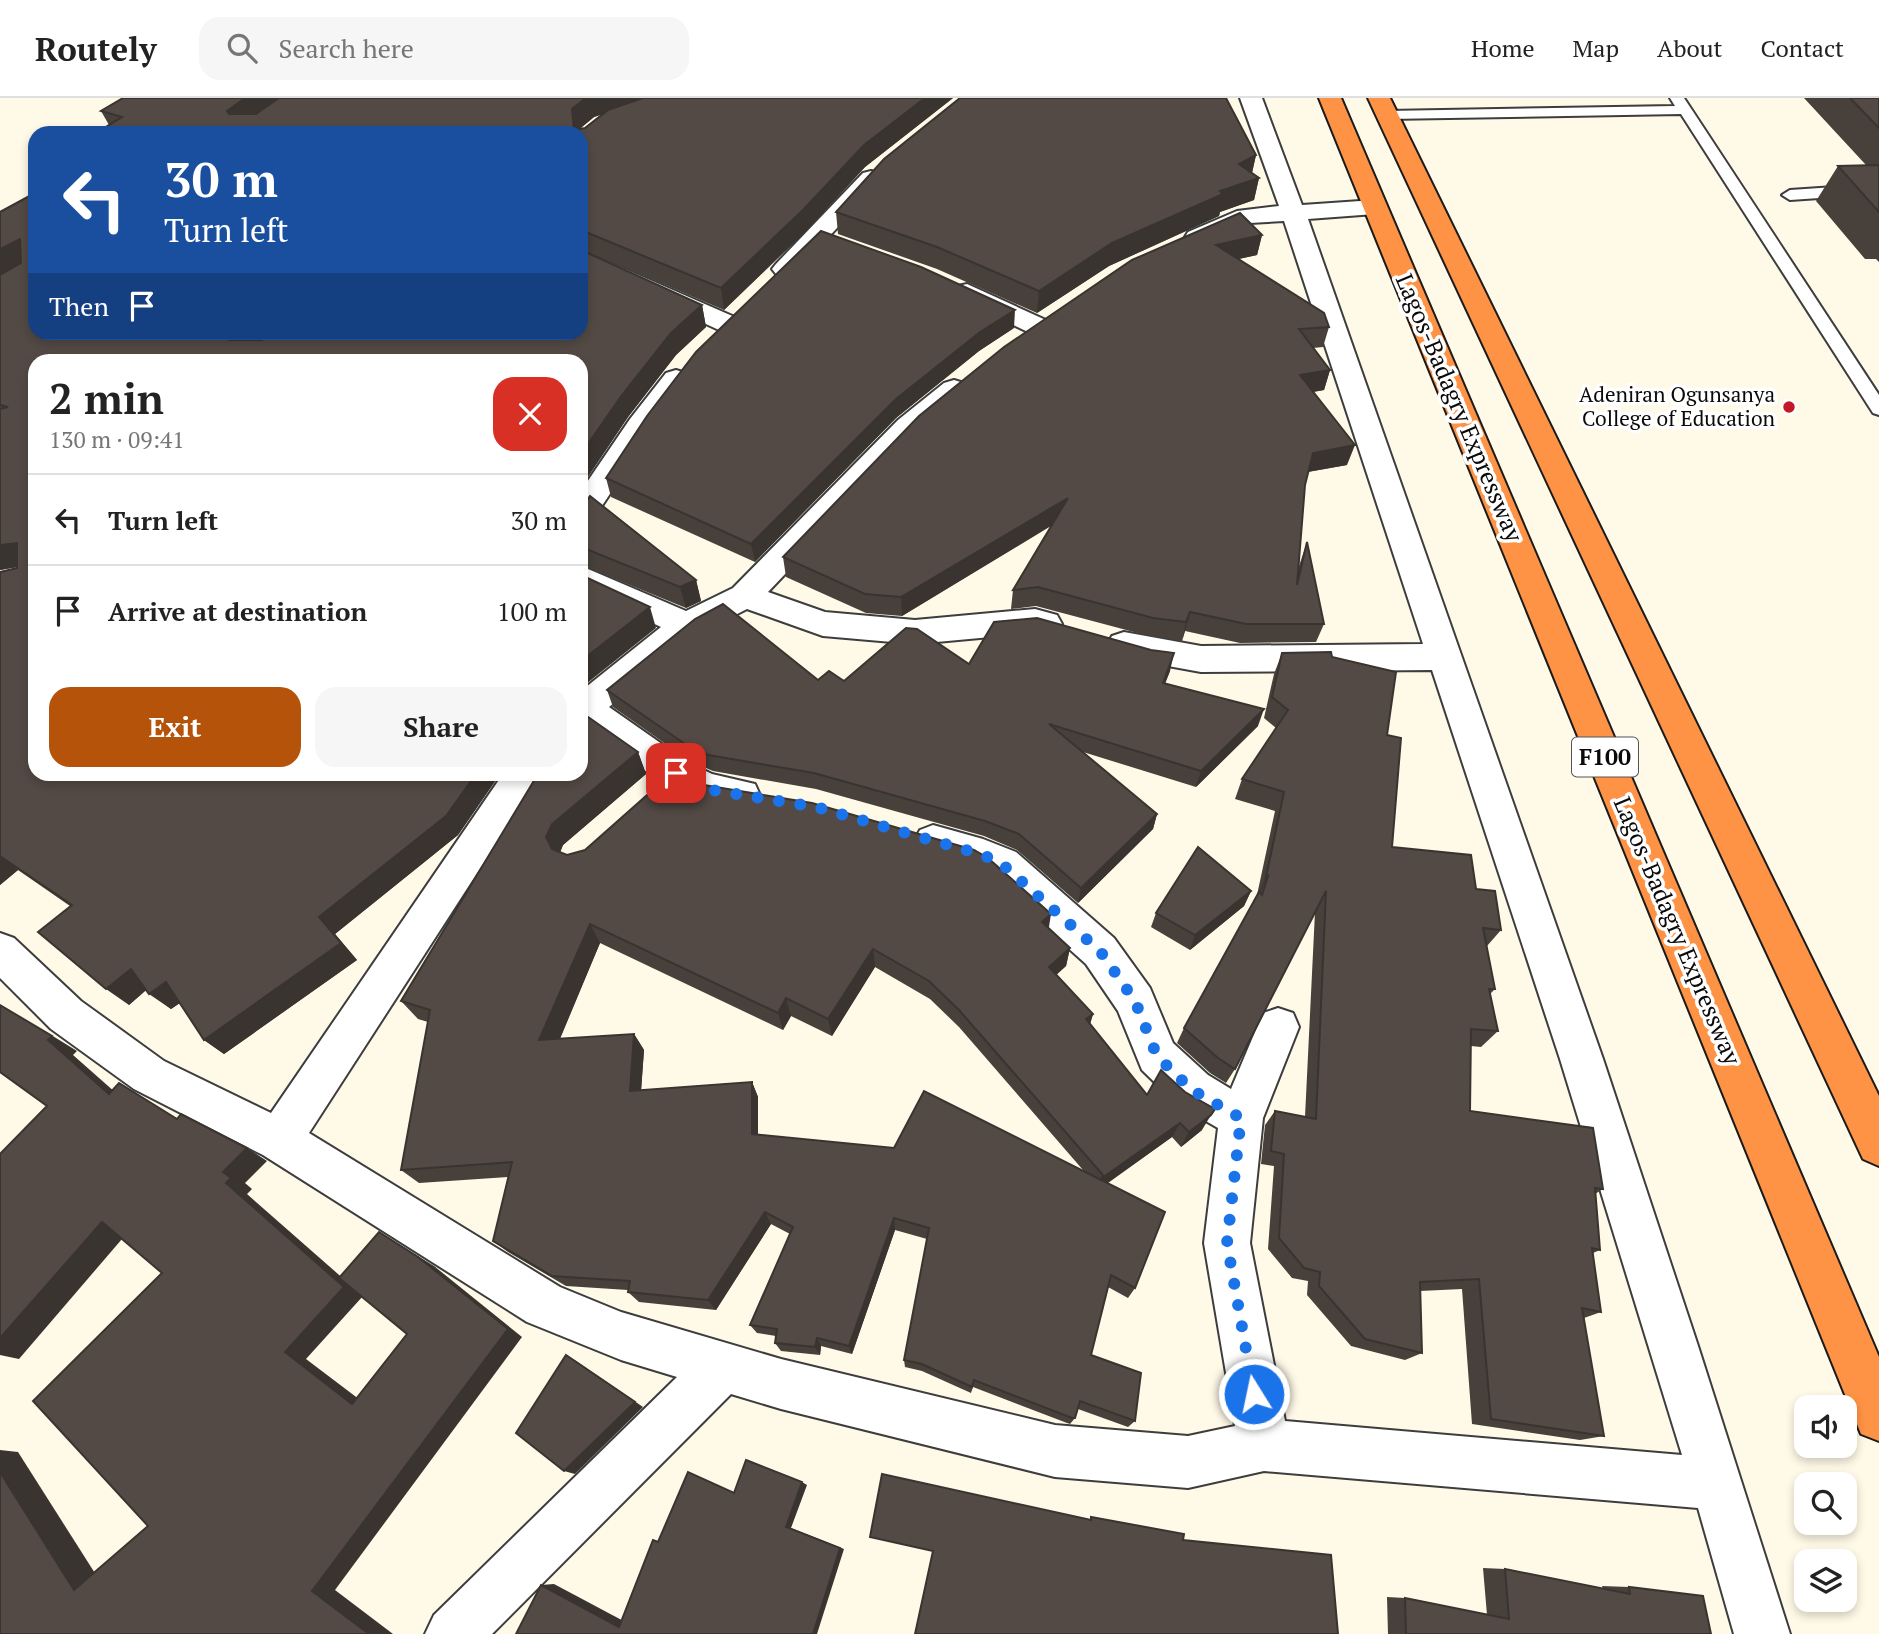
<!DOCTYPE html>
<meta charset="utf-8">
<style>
body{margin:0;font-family:"PT Serif",serif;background:#f6f6f6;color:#222;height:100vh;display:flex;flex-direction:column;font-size:26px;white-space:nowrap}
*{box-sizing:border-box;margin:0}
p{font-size:23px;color:#767676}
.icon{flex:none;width:38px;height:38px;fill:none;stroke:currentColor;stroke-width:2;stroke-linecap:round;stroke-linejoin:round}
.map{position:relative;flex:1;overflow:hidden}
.panel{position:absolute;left:28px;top:256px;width:560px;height:427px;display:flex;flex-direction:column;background:#fff;border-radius:21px;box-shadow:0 4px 10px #0003}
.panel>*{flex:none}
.banner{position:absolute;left:28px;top:28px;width:560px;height:214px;border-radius:21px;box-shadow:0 4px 10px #0003;background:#1a4fa0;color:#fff;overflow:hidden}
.fabs{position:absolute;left:1794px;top:1297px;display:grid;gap:14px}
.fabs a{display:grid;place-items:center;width:63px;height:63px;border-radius:14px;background:#fff;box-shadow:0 4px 10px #0003;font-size:35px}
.pin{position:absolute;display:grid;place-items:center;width:60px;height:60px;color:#fff;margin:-30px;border-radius:14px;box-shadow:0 4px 10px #0006}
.me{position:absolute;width:77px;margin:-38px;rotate:350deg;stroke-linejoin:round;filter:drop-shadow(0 0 5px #0008)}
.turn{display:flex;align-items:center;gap:24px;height:147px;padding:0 21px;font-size:32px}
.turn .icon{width:91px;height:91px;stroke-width:2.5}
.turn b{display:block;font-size:49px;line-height:60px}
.then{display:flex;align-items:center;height:66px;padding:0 21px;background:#0003;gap:14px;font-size:26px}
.round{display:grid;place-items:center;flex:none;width:74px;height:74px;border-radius:21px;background:#f6f6f6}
.head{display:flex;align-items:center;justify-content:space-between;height:119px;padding:0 21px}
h1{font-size:42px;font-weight:600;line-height:52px}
.primary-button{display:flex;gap:14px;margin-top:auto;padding:14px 21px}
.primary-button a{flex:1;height:80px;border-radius:21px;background:#b45309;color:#fff;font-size:28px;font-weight:600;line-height:80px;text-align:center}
.primary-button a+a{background:#f6f6f6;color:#222}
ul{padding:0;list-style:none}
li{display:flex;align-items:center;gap:21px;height:91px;padding:0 21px;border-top:2px solid #e0e0e0}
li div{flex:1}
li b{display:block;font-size:26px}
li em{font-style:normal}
header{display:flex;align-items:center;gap:42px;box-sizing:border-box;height:98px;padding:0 35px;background:#fff;border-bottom:2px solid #e0e0e0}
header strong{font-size:33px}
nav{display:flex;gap:38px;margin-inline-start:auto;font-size:24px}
.search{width:490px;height:63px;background:#f6f6f6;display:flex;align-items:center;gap:18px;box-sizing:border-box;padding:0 24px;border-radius:21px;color:#767676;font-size:26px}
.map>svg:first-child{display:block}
</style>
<header>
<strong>Routely</strong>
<div class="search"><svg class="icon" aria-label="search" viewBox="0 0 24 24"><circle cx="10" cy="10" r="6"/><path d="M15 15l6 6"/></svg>Search here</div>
<nav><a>Home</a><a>Map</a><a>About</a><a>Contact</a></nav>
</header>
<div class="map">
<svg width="1879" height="1536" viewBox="0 0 1879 1536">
<rect width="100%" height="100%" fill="#fff9e7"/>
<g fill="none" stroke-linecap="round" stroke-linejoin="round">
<g stroke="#3d3d3d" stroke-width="4">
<g id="lane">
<polygon points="1670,0 1684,0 1692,12 1879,297 1879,317 1873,315 1681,16 1387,21 1380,17 1387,13 1675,8"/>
<polygon points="1879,86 1879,96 1790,102 1782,97 1790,92"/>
</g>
</g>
<g stroke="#3d3d3d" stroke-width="4">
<g id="street">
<polygon points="1240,0 1262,0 1302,107 1375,102 1384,104 1387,109 1384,114 1375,116 1308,121 1603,961 1698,1248 1790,1536 1734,1536 1698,1410 1264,1373 1188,1390 1055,1379 781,1311 731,1296 492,1536 425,1536 434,1517 677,1279 621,1262 527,1224 263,1057 134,991 51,931 0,880 0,835 14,840 81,903 164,963 271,1015 503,676 541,676 309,1035 560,1189 621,1214 781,1261 1055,1327 1188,1338 1235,1328 1204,1145 1218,1030 1178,1007 1142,972 1118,913 1086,866 988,778 920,754 914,743 920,732 933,727 983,741 1016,754 1114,840 1150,890 1173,945 1208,977 1231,991 1263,915 1278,910 1293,915 1299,929 1263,1020 1250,1145 1285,1323 1682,1357 1560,961 1432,572 1201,574 1124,560 1112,556 1107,547 1112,538 1124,534 1201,548 1423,546 1284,123 1250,125 1197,146 1188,144 1185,139 1188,134 1237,113 1279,108"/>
<polygon points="871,73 879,75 883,80 879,85 794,176 785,179 776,176 772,171 776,166 863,75"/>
<polygon points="581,152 737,220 741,226 737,232 728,234 719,232 581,169"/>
<polygon points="967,186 1048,223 1052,229 1048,235 1039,237 1030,235 958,200 954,194 958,188"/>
<polygon points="676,272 686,275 690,281 650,335 592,423 581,427 581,393 630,321 666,275"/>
<path d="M954,282L964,285L968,291L964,297L918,336L768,494L825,514L915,522L1035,511L1057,517L1062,526L1057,535L1045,538L1035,535L915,546L823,538L747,511L698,536L609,609L689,665L712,676L755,686L760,697L755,708C699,726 625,655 581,627V593L661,529L581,492V468L686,513L733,490L898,322L944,285Z"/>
</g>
</g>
<g stroke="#1b1b1b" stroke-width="4">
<g id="highway">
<polygon points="1319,0 1341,0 1879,1259 1879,1343 1861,1336"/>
<polygon points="1368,0 1390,0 1879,998 1879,1068 1863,1061"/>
</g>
</g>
<use href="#lane" fill="#fff" fill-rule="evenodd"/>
<use href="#street" fill="#fff" fill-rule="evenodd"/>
<use href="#highway" fill="#ff9345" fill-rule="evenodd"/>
</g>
<g fill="#47403b" fill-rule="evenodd">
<path d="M953,0L865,69L806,133L724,212L581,151V35L109,27L101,13ZM603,16L585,30L579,31L594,19Z"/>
<polygon points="1804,0 1879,0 1879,164 1876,161 1865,161 1816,103 1838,68 1866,67"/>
<polygon points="1256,57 1252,75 1259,80 1254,102 1220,114 1219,118 1109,168 1037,215 937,171 838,136 836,114"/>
<polygon points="0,114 261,242 702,207 706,229 676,257 628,319 583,386 581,385 581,262 35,262 35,676 500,676 458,737 335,836 357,862 224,956 204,942 180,905 171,911 146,892 129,907 70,808 18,772 0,787 17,470 17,469 0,472"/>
<polygon points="1262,137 1257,157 1238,161 1329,229 1323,249 1313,250 1330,272 1324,292 1313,294 1347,367 1308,374 1305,387 1298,471 1307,444 1324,526 1316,544 1240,545 1185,533 1182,543 1149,538 1036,508 1011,511 1013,492 1051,428 902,518 866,515 786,479 783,459"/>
<polygon points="1014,230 979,253 896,320 755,464 611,399 606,380"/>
<polygon points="581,405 696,482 701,503 686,510 581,467"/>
<polygon points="1282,555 1332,559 1387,637 1392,749 1476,791 1501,832 1487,848 1495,891 1490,896 1498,933 1481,949 1471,948 1470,1013 1603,1091 1595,1096 1600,1152 1593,1155 1601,1214 1584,1220 1604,1338 1580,1342 1472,1326 1462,1191 1420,1193 1422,1255 1405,1262 1351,1248 1307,1197 1308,1183 1292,1180 1268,1151 1274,1068 1261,1066 1265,1027 1275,1013 1305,1019 1315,814 1235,971 1226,985 1210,975 1177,945 1184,930 1257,797 1275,713 1235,701 1242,681 1276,630 1264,620 1274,576"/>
<polygon points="969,566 1170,573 1165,586 1258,628 1196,689 1083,654 1157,716 1153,731 1078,805 1017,752 984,738 816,691 713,673 690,663 613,609 607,592 818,582 844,583"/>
<path d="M638,654L646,676L563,747L560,754L567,757L1048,830L1070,850L1066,868L1056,877L1093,916L1090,926L1147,997L1202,1032L1181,1049L1172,1039L1108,1085L1135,1190L1128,1200L1108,1189L1091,1257L1135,1323L1128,1329L1078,1311L1075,1320L1070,1326L1067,1325L973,1289L971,1295L922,1273L905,1269L904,1262L927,1141L895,1132L852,1256L821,1248L820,1257L781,1253L775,1245L776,1238L757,1235L750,1227L790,1136L771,1126L716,1212L639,1204L628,1194V1192L566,1188L508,1154L493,1143L508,1079L419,1085L401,1072L428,924L418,921L401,903ZM600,845L783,932L791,918L832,938L875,869L930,901L959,929L1083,1072L758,1037V999L752,984L641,992L644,952L634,936L560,941Z"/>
<polygon points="1251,793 1244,808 1190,852 1151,829 1156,815"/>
<polygon points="1483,1470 1505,1471 1603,1491 1602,1488 1629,1489 1711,1536 1388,1536 1387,1499 1405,1500 1487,1517"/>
</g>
<g fill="#3a3430">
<polygon points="245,0 285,0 237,35 227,13"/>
<polygon points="586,0 651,0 594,19 575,35 572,11"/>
<polygon points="925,0 953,0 865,69 806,133 724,212 721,190 864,47"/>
<polygon points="1256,57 1251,79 1239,66"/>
<polygon points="1259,80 1254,102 1220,114 1219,118 1109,168 1037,215 1039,193 1112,145 1220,93"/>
<polygon points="1262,137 1257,157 1212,167 1216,147"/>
<polygon points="20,141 35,163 0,181 0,151"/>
<polygon points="702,207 706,229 676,257 628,319 583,386 581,380 581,356 622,297 671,235"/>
<polygon points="1015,212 1014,230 979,253 896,320 755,464 751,446 896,301 980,234"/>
<polygon points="233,234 268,234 242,260 229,242 229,238"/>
<polygon points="1330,272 1324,292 1294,297 1300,277"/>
<polygon points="1355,347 1347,367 1307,374 1313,355"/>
<polygon points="1068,400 1065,419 902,518 901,499"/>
<polygon points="17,445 35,466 0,472 0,447"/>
<polygon points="696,482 701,503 686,510 680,489"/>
<polygon points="650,509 656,530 581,590 581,563"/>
<polygon points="1190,514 1185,533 1182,543 1186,524"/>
<polygon points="1174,555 1170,573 1158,602 1163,585"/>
<polygon points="1264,611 1258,628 1196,689 1201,673"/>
<polygon points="638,654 646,676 563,747 558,760 546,739 552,726"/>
<polygon points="476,676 500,676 458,737 335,836 357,862 224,956 204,942 319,819"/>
<polygon points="1157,716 1153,731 1078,805 1081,790"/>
<polygon points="0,758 18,772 0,787"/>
<polygon points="1268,778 1259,796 1257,798 1266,779"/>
<polygon points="1251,793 1244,808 1190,852 1195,837"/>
<polygon points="1051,816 1048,835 1042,824"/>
<polygon points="590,826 600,845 552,959 539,942"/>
<polygon points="1070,850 1066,868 1045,887 1049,869"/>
<polygon points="873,851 875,869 832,938 828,921"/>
<polygon points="131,871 152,887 129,907 106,891"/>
<polygon points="166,884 187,900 171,911 149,896"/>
<polygon points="786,900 791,918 783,932 778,915"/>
<polygon points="1093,916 1088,933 1086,921"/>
<polygon points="48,935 77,953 73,957 133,1010 109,996 48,942"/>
<polygon points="634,936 644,952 640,1008 630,993"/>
<polygon points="752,984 758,999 758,1050 752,1036"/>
<polygon points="1211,1017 1202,1032 1181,1049 1189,1034"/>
<polygon points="1180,1025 1172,1039 1096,1093 1102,1080"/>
<polygon points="247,1050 267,1063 245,1085 252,1091 247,1096 363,1198 306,1261 372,1311 352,1306 285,1254 226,1085 223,1074"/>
<polygon points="765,1114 771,1126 716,1212 708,1202"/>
<polygon points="894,1120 895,1132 852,1256 849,1248"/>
<polygon points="102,1124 128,1134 19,1261 0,1257 0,1240"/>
<polygon points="379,1134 434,1168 522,1239 335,1492 393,1536 369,1536 312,1493 508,1231"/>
<polygon points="817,1240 821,1248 820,1257 815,1249"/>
<polygon points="566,1257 576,1263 643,1309 575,1376 564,1373"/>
<polygon points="0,1352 18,1354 105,1491 74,1492 0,1374"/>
<polygon points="802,1384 807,1387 791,1430 844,1451 817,1536 813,1536 786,1429"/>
<polygon points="554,1486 631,1527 619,1529 541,1487"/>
</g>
<g fill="#534a45" stroke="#3a3430" stroke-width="2">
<polygon points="123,0 245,0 227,13 229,16 256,16 279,0 586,0 572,11 574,32 585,30 608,12 643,0 925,0 864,47 804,111 721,190 581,132 581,35 96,35 122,19 101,13"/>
<polygon points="960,0 1226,0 1256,57 1239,66 1259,80 1220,93 1223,96 1112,145 1039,193 937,149 836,114 884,61"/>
<polygon points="1850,0 1879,0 1879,30"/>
<polygon points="1879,67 1879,114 1838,68"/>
<polygon points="35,95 35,234 233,234 229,238 229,242 262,242 269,234 581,234 581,152 702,207 671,235 622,297 581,356 581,262 35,262 35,676 476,676 446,718 319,819 341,845 204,942 166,884 149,896 131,871 106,891 38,834 72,807 0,758 0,474 17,470 17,445 0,447 0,311 8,309 0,307 0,177 21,165 20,141 0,151 0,114"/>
<polygon points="1240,115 1262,137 1216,147 1324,215 1329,229 1299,231 1330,272 1300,277 1355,347 1313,355 1305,387 1297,487 1307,444 1324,526 1246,526 1190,514 1186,524 1153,520 1038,489 1013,492 1068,400 901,499 865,496 783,459 919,318 1004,249 1132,162"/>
<polygon points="821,133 921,169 1015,212 980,234 896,301 751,446 606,380 647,318 696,254"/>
<polygon points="590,398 696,482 680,489 581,449 581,405 586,404"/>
<polygon points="581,477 650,509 581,563"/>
<polygon points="723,506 818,582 829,573 844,583 906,530 917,531 969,566 994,524 1037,520 1151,552 1174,555 1163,585 1264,611 1201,673 1049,626 1157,716 1081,790 1019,736 985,723 814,675 708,657 685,646 607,592 695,521"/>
<polygon points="1331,554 1332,559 1396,574 1387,637 1401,640 1392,749 1471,757 1476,791 1495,793 1501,832 1483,830 1495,891 1489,891 1498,933 1471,931 1470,1013 1593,1030 1603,1091 1595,1090 1600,1152 1592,1150 1601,1214 1582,1210 1604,1338 1491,1321 1479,1181 1420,1184 1422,1255 1365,1241 1319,1188 1320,1174 1304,1170 1279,1140 1284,1056 1271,1053 1275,1013 1316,1021 1326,793 1235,971 1218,960 1184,930 1259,794 1262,797 1268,778 1266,779 1284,694 1242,681 1288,612 1272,599 1282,555"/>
<polygon points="581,614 638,654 552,726 546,739 552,751 567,757 585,752 672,675 698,686 812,705 974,752 988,760 1051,816 1042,824 1070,850 1049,869 1093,916 1086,921 1147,997 1161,972 1185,994 1215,1011 1211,1017 1189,1034 1180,1025 1102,1080 1103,1077 959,912 929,883 873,851 828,921 786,900 778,915 590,826 539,942 634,936 630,993 752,984 752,1036 894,1050 924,993 1165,1114 1135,1190 1111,1177 1091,1257 1141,1275 1135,1323 1080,1303 1075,1320 1072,1320 974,1282 972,1289 922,1266 904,1262 929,1130 894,1120 849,1248 817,1240 815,1249 775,1245 777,1231 750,1227 793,1129 765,1114 708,1202 628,1194 630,1183 552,1178 493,1143 512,1064 401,1072 430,912 401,903 538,676 581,676"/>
<polygon points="1198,749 1251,793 1195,837 1156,815"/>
<polygon points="0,907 52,938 48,942 109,996 119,985 177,1021 181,1016 247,1050 223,1074 231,1080 226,1085 344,1189 285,1254 352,1306 407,1236 339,1180 379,1134 418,1159 508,1231 312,1493 369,1536 0,1536 0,1374 74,1492 148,1428 33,1303 162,1175 102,1124 0,1240 0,1056 47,1008 0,974"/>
<polygon points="566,1257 635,1304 564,1373 516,1335"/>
<polygon points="746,1362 802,1384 786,1429 840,1450 813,1536 516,1536 541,1487 619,1529 653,1442 658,1444 688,1374 734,1395"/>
<polygon points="882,1376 1091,1422 1091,1419 1184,1436 1183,1442 1331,1457 1338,1536 915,1536 933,1453 870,1439"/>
<polygon points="1505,1471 1630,1496 1629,1489 1703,1498 1711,1536 1406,1536 1405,1500 1509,1521"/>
</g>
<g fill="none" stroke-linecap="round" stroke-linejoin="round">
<polyline stroke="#1a73e8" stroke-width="12" stroke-dasharray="0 21.6" points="676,675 705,691 816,709 983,757 1002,766 1100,853 1135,903 1157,958 1192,992 1241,1020 1227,1145 1254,1296"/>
</g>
<circle fill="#c31927" stroke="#fff" stroke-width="2.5" cx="1789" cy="309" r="7"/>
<g text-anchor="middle" stroke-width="7" stroke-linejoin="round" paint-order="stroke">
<g font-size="21" fill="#0a0a0a" stroke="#fff" text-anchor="end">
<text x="1775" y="304">Adeniran Ogunsanya<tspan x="1775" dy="24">College of Education</tspan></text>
</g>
<rect fill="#fff" stroke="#545454" stroke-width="2" x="1572" y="639.5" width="66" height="39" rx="5"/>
<g font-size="23" font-weight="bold" fill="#0a0a0a">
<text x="1605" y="667">F100</text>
</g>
<g font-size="24" fill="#0a0a0a" stroke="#fff">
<text transform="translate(1459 310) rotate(67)" y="8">Lagos-Badagry Expressway</text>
<text transform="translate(1677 833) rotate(67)" y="8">Lagos-Badagry Expressway</text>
</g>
</g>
</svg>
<div class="fabs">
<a><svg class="icon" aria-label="sound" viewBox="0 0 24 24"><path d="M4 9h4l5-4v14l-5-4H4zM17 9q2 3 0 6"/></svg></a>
<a><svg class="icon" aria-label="search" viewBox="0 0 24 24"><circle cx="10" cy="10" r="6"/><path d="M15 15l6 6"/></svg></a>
<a><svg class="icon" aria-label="layers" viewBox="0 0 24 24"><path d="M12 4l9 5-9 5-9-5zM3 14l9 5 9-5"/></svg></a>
</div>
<div class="pin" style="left:676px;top:675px;background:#d93025"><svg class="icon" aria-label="arrive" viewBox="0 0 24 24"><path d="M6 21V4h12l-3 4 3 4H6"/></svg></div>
<svg class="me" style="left:1254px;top:1296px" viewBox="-20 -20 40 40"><circle r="17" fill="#1a73e8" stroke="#fff" stroke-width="3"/><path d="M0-11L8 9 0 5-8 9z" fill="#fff"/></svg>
<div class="banner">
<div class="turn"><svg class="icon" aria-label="left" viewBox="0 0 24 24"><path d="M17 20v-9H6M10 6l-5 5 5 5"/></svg><div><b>30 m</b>Turn left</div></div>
<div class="then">Then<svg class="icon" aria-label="arrive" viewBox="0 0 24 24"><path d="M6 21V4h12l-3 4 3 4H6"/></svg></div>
</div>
<section class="panel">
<div class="head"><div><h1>2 min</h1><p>130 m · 09:41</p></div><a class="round" style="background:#d93025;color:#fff"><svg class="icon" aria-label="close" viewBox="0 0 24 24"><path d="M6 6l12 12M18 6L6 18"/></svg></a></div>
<ul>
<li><svg class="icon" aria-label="left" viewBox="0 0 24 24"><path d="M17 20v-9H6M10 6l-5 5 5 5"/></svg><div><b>Turn left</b></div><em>30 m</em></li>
<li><svg class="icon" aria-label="arrive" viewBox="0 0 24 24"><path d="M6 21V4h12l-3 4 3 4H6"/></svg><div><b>Arrive at destination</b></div><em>100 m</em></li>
</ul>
<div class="primary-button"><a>Exit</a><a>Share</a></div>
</section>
</div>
